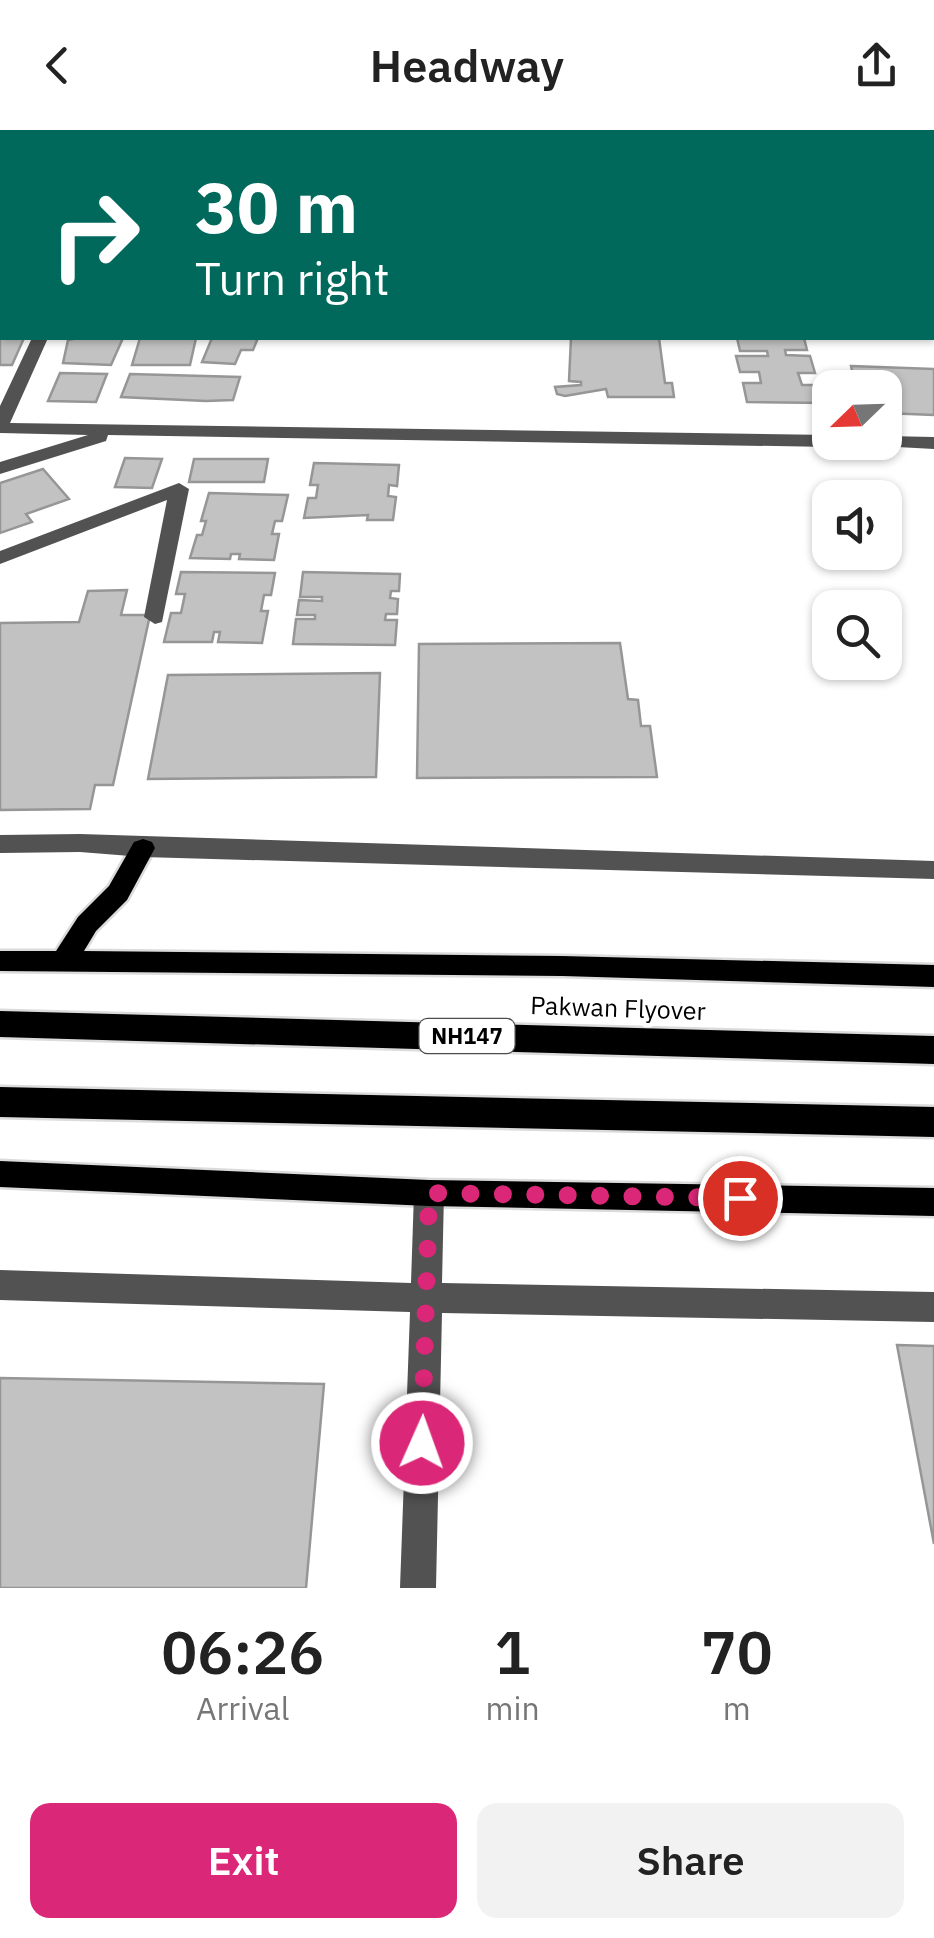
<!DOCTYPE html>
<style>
body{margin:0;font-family:"IBM Plex Sans",sans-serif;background:#f2f2f2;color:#222;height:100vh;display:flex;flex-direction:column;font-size:38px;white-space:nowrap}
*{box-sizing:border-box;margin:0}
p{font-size:32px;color:#767676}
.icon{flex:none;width:55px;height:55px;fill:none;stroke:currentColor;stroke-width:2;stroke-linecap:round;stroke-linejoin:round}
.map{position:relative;height:1458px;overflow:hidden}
.drawer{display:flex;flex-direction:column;background:#fff;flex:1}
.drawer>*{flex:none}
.top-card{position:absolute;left:0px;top:0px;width:935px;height:210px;box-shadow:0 2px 8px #0004;background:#00695c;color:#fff;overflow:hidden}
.needle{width:65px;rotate:247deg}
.buttons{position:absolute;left:812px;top:240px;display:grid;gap:20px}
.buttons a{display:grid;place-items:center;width:90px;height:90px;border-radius:20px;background:#fff;box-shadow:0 2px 8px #0004;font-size:50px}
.pin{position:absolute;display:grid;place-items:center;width:85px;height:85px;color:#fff;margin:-42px;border:5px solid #fff;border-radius:50%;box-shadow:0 2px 10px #0007}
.me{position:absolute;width:110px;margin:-55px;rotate:2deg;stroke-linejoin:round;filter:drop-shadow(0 0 8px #0008)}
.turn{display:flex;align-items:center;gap:35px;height:210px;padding:0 30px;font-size:45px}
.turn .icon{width:130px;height:130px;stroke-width:2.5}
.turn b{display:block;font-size:70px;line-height:85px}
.eta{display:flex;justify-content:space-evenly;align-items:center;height:170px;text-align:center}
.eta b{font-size:60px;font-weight:600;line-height:70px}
.cta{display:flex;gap:20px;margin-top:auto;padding:20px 30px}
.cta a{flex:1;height:115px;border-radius:20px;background:#db2777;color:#fff;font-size:40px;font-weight:600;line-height:115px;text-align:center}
.cta a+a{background:#f2f2f2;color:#222}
header{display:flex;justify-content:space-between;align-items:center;height:130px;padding:0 30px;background:#fff;font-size:45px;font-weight:600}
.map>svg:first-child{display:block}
</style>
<header><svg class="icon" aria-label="back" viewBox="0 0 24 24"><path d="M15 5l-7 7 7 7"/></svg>Headway<svg class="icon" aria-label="share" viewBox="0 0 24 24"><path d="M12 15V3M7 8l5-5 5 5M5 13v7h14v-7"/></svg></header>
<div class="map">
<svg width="934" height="1458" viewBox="0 0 934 1458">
<rect width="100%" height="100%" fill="#fff"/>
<g fill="#c2c2c2" stroke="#969696" stroke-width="2.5">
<polygon points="0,202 2,208 24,208 12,235 0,235"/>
<polygon points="79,208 123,208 111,235 63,233 68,210"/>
<polygon points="140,208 196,208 190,235 132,235"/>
<polygon points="212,208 258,208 253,220 241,220 235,234 202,232"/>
<polygon points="571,208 659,208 665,253 672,253 674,267 608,267 606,259 565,266 557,264 555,257 581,255 581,252 569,251"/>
<polygon points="737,208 804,208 807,220 785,220 786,225 810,226 815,243 798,243 802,255 818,255 824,273 747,272 743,253 761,253 759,242 740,242 736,226 768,226 767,221 740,221"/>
<polygon points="851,236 934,239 934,285 885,283 885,258 856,258"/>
<polygon points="60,243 107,244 96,272 48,271"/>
<polygon points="130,244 240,247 233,270 206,271 121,267"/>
<polygon points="125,328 162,329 152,358 115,357"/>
<polygon points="194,329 268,329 264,352 189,352"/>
<polygon points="314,333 399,335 397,356 389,355 388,366 396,367 393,390 367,390 368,385 304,388 308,368 316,368 318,355 310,355"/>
<polygon points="43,339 69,369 26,384 32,392 0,403 0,353"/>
<polygon points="209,363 288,365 282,391 275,391 272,404 279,404 274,430 239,429 240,424 231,424 230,429 190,428 197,405 202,405 206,391 201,391"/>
<polygon points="181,442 275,443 271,465 264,465 261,481 268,481 262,513 218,512 220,502 214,502 212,512 164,512 171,483 181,483 185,464 176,464"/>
<polygon points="303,442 400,444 399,461 391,461 390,468 398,469 397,484 386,484 385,490 397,490 395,515 293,514 296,489 315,489 315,485 297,485 299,470 322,471 322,467 300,467"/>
<polygon points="127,460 121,485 150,485 113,655 95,655 90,679 0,680 0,493 79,492 88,461"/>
<polygon points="620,513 628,569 638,570 641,596 650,596 657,647 417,648 419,514"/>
<polygon points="380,543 376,647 148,649 168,545"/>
<polygon points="897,1215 934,1216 934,1414"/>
<polygon points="0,1248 324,1254 306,1458 0,1458"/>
</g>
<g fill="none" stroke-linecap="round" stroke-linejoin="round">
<g stroke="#dbdbdb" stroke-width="5">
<g id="major">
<polygon points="143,709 152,712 155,718 127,770 96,801 84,821 562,826 934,835 934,857 562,846 0,841 0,821 56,821 78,787 109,756 134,712"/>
<polygon points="0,1031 429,1050 934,1058 934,1086 429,1076 0,1057"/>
</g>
</g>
<g stroke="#dbdbdb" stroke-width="5">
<g id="highway">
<polygon points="0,881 934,906 934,934 0,907"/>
<polygon points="0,957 934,977 934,1007 0,987"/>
</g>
</g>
<g fill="#525252" fill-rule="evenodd">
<polygon points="371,0 385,0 385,2 372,2"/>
<polygon points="932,98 934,98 934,109 932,108"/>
<polygon points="32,208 48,208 10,293 830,305 830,312 838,312 830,317 108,305 106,311 0,344 0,332 88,305 0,303 0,276"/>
<polygon points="885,306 934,307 934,319 879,316 876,312 885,312"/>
<polygon points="179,353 189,359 162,492 155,494 144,487 167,370 0,434 0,421"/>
<polygon points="80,704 934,731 934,749 143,727 80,722 0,723 0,705"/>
<polygon points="429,1050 440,1053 444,1063 442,1153 934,1162 934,1192 442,1183 436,1458 400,1458 410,1182 0,1170 0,1140 411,1153 414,1063 418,1053"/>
</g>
<use href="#major" fill="#000" fill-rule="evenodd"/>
<use href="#highway" fill="#000" fill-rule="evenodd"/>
</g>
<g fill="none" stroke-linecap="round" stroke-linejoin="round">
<polyline stroke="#db2777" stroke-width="18" stroke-dasharray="0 32.4" points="422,1313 429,1063 740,1068"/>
</g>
<g text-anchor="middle" stroke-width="9" stroke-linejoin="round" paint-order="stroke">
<rect fill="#fff" stroke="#4c4c4c" stroke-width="2.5" x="419.5" y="889" width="95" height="34" rx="8"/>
<g font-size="22" font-weight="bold" fill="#000">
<text x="467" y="914">NH147</text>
</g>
<g font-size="25" fill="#000" stroke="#fff">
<text transform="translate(618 878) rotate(2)" y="9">Pakwan Flyover</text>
</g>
</g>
</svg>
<div class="buttons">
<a><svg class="needle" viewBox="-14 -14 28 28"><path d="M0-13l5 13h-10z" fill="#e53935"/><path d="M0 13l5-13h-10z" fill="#767676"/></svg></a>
<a><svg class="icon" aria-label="sound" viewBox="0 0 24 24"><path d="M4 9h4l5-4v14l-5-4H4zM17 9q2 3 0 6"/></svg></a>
<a><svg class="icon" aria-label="search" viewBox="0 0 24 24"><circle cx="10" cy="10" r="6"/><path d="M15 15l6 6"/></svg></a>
</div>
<div class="pin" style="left:740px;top:1068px;background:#d93025"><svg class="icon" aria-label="arrive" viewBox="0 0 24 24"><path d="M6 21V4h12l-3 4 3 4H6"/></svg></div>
<svg class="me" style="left:422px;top:1313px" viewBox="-20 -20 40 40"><circle r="17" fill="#db2777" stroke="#fff" stroke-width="3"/><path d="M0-11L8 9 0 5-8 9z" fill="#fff"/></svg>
<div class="top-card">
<div class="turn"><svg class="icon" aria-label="right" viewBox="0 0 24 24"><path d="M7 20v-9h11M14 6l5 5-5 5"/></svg><div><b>30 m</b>Turn right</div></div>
</div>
</div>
<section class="drawer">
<div class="eta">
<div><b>06:26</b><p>Arrival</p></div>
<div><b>1</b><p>min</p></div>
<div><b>70</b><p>m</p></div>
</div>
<div class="cta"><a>Exit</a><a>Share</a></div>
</section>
